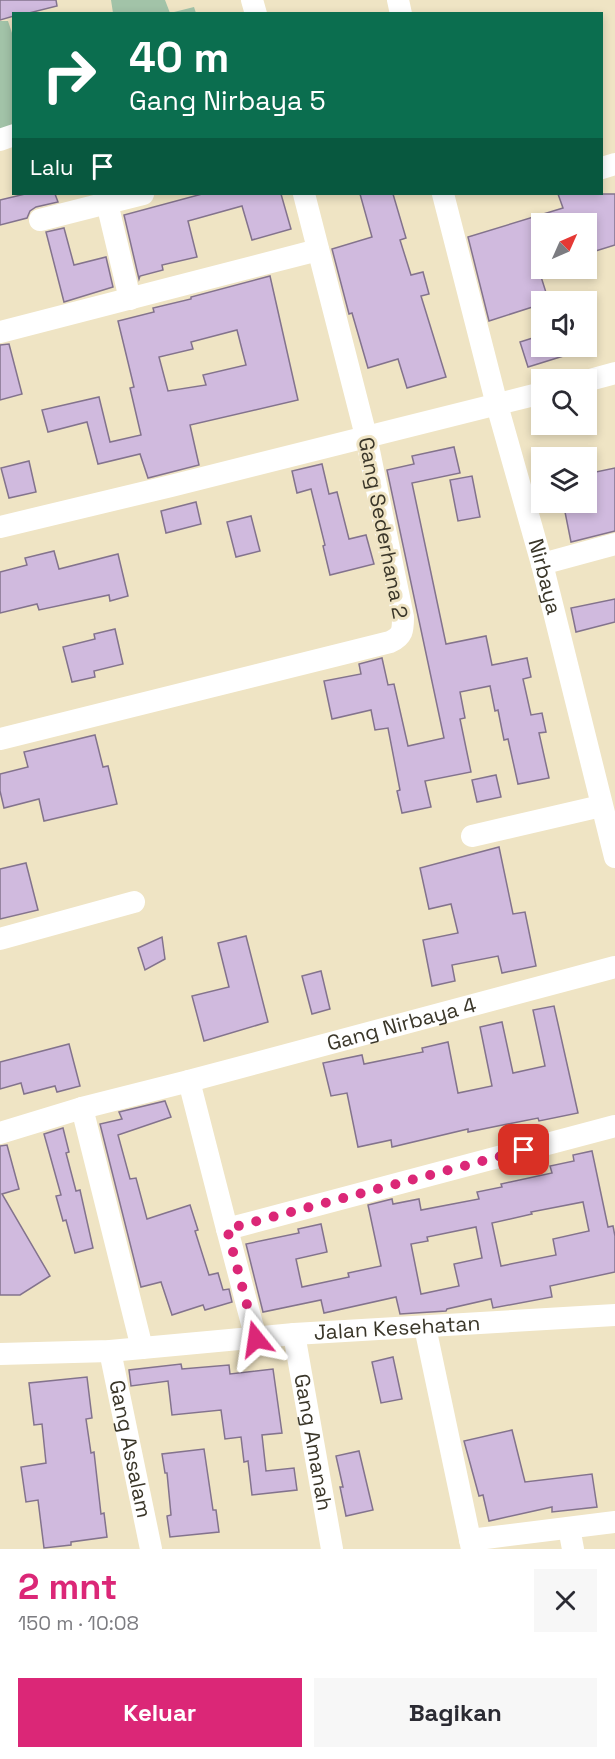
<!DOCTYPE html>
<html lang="id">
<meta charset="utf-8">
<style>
body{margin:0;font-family:"Space Grotesk",sans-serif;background:#f7f7f7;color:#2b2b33;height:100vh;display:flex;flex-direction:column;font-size:22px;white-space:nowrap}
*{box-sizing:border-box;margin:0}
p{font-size:20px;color:#7c7c81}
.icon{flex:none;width:33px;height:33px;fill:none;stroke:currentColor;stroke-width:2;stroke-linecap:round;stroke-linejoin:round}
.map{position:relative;height:1549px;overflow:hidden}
.sheet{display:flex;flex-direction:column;background:#fff;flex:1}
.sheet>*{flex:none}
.banner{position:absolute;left:12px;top:12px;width:591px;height:183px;border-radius:0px;box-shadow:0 3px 9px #0003;background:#0b6e4f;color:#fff;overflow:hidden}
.needle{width:39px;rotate:45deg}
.fabs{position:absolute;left:531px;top:213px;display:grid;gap:12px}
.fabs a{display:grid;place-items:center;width:66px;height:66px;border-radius:0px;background:#fff;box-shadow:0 3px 9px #0003;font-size:30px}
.pin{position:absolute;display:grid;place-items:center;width:51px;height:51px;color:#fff;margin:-26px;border-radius:12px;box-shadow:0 3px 9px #0006}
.me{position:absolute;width:66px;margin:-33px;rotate:345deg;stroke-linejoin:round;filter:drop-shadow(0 0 4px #0008)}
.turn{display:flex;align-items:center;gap:21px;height:126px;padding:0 18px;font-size:27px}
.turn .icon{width:78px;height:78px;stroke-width:2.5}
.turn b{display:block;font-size:42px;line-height:51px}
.then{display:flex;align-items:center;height:57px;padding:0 18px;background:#0003;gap:12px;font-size:22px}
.round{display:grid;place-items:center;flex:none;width:63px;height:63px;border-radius:0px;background:#f7f7f7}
.headline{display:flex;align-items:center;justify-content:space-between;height:102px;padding:0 18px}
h1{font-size:36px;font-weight:700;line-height:45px;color:#db2777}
.primary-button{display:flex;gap:12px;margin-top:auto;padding:12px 18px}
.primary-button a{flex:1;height:69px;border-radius:0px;background:#db2777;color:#fff;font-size:24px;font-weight:700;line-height:69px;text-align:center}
.primary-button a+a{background:#f7f7f7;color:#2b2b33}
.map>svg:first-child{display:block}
</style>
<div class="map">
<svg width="615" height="1549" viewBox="0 0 615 1549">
<rect width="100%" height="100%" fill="#efe4c4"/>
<g fill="#a2c3a8">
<polygon points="111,0 165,0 170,13 194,7 196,13 113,13"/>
<polygon points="0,21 8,21 13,36 13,126 0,130"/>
</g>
<g fill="#d0bade" stroke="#83738d" stroke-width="1.5" fill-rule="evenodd">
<polygon points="0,0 56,0 57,6 25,14 14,14 14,16 0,20"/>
<polygon points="25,194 55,194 58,202 36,207 30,211 27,218 0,225 0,200"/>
<polygon points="202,194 281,194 291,229 252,240 242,206 188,221 197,257 162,265 163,270 140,276 139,279 124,215"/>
<polygon points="360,194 393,194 406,238 400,240 411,275 423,272 429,294 421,296 446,377 407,388 398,359 368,368 352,313 349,314 332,249 372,237"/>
<polygon points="558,194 615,194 615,245 586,254 586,224 542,224 542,262 537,264 549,302 542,302 542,304 489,321 468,237 563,208"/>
<polygon points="64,228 74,265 106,257 113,287 64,302 46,232"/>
<path d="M270,276L298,400L190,425L199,465L148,478L140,454L98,464L87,422L48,432L42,410L99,397L110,442L141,435L130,388L134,387L118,321L154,312L153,308L191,299V297ZM237,330L246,365L203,375L206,385L168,391L159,357L193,349L191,342Z"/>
<polygon points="542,335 542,346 583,346 583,350 528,367 520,342"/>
<polygon points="9,344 22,394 0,400 0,345"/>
<polygon points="454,447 460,473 412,483 446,644 486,636 492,665 527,658 531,677 523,679 531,715 542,713 546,732 539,733 549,778 518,784 508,739 504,740 498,710 495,711 490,686 460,692 465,718 460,719 471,772 425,781 431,807 402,813 397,791 400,790 388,728 375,730 371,710 332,719 324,681 361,674 359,664 382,658 388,685 394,684 408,746 444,738 387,470 414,464 412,456"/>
<polygon points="29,461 36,492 9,498 1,468"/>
<polygon points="322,464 329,494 337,492 349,539 366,535 374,564 330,575 323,546 325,545 311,489 297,493 292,471"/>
<polygon points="615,468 615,531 571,542 563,502 586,502 586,474"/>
<polygon points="472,476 480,517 458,521 450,480"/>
<polygon points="196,502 201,524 166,533 161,511"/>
<polygon points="251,516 260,551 236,557 227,522"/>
<polygon points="54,551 59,569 118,554 128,596 110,601 109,595 39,610 37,604 0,613 0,572 27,565 25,558"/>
<polygon points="615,599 615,622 576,632 571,608"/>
<polygon points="115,629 123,664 94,671 95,677 72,682 63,647 95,639 94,634"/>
<polygon points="95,735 103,767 108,766 117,804 44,821 39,799 4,808 0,791 0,774 28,767 24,752"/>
<polygon points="496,775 501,797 477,802 472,780"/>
<polygon points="499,847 513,914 525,912 536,966 502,973 498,956 452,965 455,981 432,986 423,940 458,933 451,904 429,909 420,868"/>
<polygon points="26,863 38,910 0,919 0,869"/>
<polygon points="246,936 268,1022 204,1041 192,996 229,987 218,943"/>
<polygon points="162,937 165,959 145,970 138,948"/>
<polygon points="321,971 330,1009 312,1014 302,976"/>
<polygon points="554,1006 578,1113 539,1121 538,1118 468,1132 468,1129 392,1147 391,1140 358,1147 347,1093 331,1096 323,1063 362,1055 364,1064 423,1052 422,1048 448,1042 458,1093 492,1086 480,1027 502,1022 513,1073 545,1066 533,1010"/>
<polygon points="69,1044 80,1086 57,1092 55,1086 24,1094 21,1083 0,1089 0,1062"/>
<polygon points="165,1101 171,1117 118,1135 130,1179 136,1178 147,1219 190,1205 198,1230 195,1231 209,1275 218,1273 223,1290 229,1289 232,1302 205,1310 203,1305 172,1315 161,1282 141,1287 100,1124 122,1119 119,1112"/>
<polygon points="63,1128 69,1152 66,1153 76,1191 80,1190 93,1248 75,1253 66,1220 63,1221 56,1196 61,1195 44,1134"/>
<polygon points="7,1145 19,1189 2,1194 50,1276 20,1295 0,1295 0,1146"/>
<path d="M592,1151L608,1227L613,1226L615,1236V1272L550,1286L552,1297L493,1308L491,1299L447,1309L446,1311L400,1314L396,1297L324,1313L321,1300L263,1312L246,1244L299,1233L298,1229L321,1224L327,1252L296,1259L302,1287L349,1277L348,1273L381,1266L368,1205L392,1199L393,1204L419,1199L421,1210L479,1199L477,1192L502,1187L501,1184L552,1173L550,1166L574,1161L573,1155ZM583,1202L589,1231L553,1239L556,1255L501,1266L492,1223L532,1214L531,1212ZM476,1227L482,1258L454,1264L459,1286L421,1294L411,1244L428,1241L427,1237Z"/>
<polygon points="393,1357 402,1399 381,1403 372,1362"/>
<polygon points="181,1364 182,1369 229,1365 230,1374 273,1369 282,1433 262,1435 266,1471 294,1468 297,1490 252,1495 248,1461 244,1462 241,1437 225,1439 221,1410 172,1415 168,1381 131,1386 129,1370"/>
<polygon points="87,1377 92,1418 86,1419 91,1453 94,1452 101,1514 104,1513 107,1537 71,1542 71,1545 44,1548 38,1500 26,1502 21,1467 46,1463 42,1424 34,1425 29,1383"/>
<polygon points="512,1430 525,1482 592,1474 597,1507 552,1512 552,1507 489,1521 483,1495 479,1496 464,1441"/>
<polygon points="204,1449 213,1510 216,1510 219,1532 170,1537 167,1516 171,1515 167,1473 165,1473 162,1454"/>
<polygon points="359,1451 373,1510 346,1516 340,1487 343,1487 336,1456"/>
</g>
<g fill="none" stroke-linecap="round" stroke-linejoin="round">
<g stroke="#fff" stroke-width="22">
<polyline points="252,0 256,14"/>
<polyline points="398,0 401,14"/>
<polyline points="0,140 14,135"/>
<polyline points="602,168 615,164"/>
<path id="s1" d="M443,194L497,405L542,564L615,857"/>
<polyline points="107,203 143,194"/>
<polyline points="40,220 107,203 130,299"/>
<polyline points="0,332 318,250"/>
<polyline points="586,381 615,373"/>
<polyline points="0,527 171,486 542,393"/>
<polyline points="542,564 615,544"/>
<path d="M0,739L390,642C403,636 403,630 403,617L366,436L304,194"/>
<polyline points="472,836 601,806"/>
<polyline points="0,939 134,902"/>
<path id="s2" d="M189,1081L615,967"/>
<polyline points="82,1108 142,1348"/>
<polyline points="0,1133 82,1108 189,1081 227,1229"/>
<polyline points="425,1327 472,1549"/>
<path id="s3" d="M294,1334L332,1549"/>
<polyline points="256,1339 227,1229 615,1126"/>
<path id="s4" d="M110,1351L151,1549"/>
<path id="s5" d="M0,1354L110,1351L294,1334L615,1315"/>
<polyline points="569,1528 573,1549"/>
<polyline points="470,1540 615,1522"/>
</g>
</g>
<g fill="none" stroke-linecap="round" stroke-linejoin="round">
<polyline stroke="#db2777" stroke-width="10" stroke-dasharray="0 18" points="256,1339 227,1229 524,1150"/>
</g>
<g text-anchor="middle" stroke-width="6" stroke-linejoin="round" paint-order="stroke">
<g font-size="21" fill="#3a3629" stroke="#efe4c4">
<text transform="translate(383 528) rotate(79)" y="7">Gang Sederhana 2</text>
<text dy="7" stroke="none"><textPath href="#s1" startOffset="396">Nirbaya</textPath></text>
<text dy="7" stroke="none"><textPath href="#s2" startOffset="220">Gang Nirbaya 4</textPath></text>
<text dy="7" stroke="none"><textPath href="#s5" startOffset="398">Jalan Kesehatan</textPath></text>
<text dy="7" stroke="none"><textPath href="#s3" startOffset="110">Gang Amanah</textPath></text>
<text dy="7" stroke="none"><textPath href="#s4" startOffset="100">Gang Assalam</textPath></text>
</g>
</g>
</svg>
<div class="fabs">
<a><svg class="needle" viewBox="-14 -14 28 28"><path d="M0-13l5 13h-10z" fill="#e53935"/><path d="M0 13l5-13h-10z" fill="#7c7c81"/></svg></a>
<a><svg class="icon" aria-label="sound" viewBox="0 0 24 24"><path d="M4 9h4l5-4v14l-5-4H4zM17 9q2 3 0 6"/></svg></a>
<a><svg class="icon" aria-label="search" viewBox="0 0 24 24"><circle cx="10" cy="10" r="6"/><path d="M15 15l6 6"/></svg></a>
<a><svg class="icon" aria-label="layers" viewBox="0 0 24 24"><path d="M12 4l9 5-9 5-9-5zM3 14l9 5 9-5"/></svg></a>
</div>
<div class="pin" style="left:524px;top:1150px;background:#d93025"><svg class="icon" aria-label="arrive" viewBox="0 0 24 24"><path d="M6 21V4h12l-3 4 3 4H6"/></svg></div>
<svg class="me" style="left:256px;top:1339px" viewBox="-20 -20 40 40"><path d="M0-17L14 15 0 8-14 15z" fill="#db2777" stroke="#fff" stroke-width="4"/></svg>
<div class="banner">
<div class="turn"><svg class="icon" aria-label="right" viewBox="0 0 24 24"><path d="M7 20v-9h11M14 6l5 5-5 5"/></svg><div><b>40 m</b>Gang Nirbaya 5</div></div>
<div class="then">Lalu<svg class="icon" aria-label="arrive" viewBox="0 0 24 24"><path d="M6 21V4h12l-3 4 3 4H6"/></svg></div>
</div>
</div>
<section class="sheet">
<div class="headline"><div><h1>2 mnt</h1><p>150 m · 10:08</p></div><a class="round"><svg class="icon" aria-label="close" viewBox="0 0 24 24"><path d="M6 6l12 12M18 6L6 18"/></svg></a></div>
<div class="primary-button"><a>Keluar</a><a>Bagikan</a></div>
</section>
